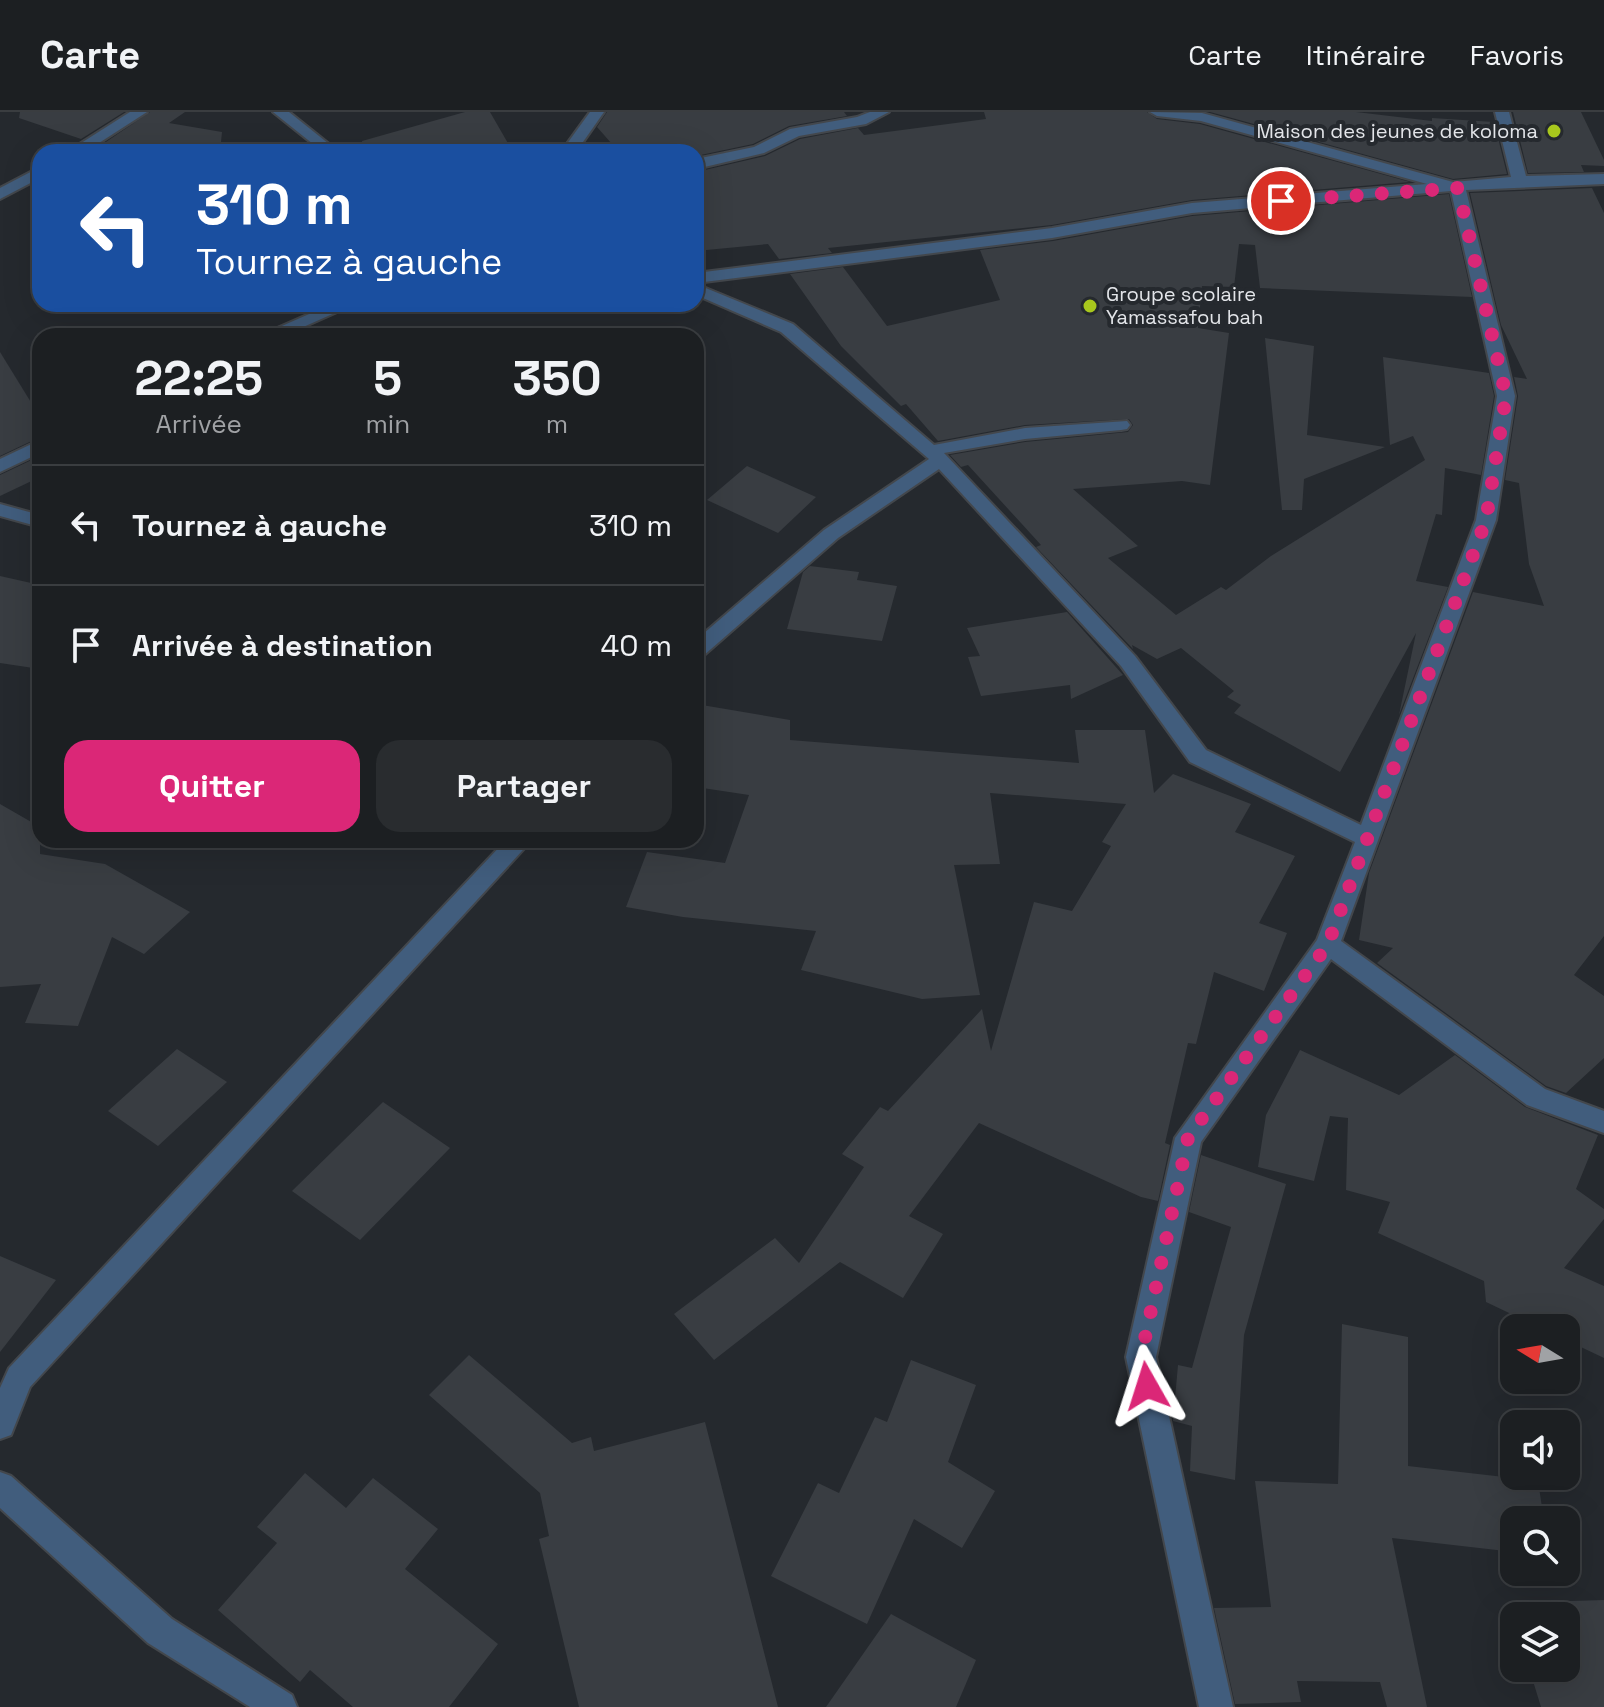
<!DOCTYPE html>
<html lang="fr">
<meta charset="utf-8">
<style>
body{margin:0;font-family:"Space Grotesk",sans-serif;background:#292c2f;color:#f1f3f6;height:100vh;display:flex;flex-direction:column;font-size:30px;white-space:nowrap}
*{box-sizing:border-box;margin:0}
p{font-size:26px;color:#a0a2a5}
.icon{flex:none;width:44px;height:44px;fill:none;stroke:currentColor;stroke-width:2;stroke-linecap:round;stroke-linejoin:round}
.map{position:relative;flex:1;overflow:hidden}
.panel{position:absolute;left:32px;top:216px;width:672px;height:520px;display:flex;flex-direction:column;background:#1c1f22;border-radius:24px;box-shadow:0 8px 32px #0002,0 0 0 2px #3a3d40}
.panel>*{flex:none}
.guide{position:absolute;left:32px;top:32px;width:672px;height:168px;border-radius:24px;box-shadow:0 8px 32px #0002,0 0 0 2px #3a3d40;background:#1a4fa0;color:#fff;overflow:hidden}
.needle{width:52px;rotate:281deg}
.tools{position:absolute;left:1500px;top:1202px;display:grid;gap:16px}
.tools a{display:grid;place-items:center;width:80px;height:80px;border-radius:16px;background:#1c1f22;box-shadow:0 8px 32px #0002,0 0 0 2px #3a3d40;font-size:40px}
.pin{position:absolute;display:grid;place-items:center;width:68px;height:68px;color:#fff;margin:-34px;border:4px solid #fff;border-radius:50%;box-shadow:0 2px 8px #0007}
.me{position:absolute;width:88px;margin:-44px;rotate:354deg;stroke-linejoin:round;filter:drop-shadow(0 0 6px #0008)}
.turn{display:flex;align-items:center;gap:28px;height:168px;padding:0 32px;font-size:36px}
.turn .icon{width:104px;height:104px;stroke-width:2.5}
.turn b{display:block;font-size:56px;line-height:68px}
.eta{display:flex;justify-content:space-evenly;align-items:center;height:136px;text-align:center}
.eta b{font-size:48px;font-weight:700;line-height:56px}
.primary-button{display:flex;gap:16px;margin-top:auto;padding:16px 32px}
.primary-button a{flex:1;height:92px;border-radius:24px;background:#db2777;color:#fff;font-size:32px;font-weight:700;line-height:92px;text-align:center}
.primary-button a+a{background:#292c2f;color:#f1f3f6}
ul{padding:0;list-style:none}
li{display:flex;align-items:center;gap:24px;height:120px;padding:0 32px;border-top:2px solid #3a3d40}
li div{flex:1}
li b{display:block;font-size:30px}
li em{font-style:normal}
header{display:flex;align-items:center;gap:48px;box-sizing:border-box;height:112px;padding:0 40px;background:#1c1f22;border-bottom:2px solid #3a3d40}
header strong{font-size:38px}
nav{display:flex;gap:44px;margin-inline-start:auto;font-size:28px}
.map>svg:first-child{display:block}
</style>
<header>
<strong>Carte</strong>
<nav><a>Carte</a><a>Itinéraire</a><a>Favoris</a></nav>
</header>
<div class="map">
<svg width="1604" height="1595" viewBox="0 0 1604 1595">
<rect width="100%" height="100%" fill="#25292e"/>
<g fill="#393d42">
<polygon points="20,0 124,0 81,27 19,6"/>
<polygon points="150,0 185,0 169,11 222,20 220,40 117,40 100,34"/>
<polygon points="465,0 490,0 513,40 364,40 362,29"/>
<polygon points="607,0 844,0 847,4 789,14 753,32 696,44 696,40 619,40 597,15"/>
<polygon points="984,0 1147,0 1157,7 1200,12 1410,70 1192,88 1052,113 828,136 832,141 779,147 768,132 696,139 696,60 765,44 800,27 858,16 864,23 986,7"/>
<polygon points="1210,0 1356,0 1432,9 1432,6 1494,10 1507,62 1453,67"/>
<polygon points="1513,0 1581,0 1604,48 1604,54 1581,53 1584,60 1528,61"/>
<polygon points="1592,76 1604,101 1604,824 1574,863 1604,884 1604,946 1566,981 1546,974 1377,851 1393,836 1359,828 1369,761 1473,480 1544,494 1529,452 1519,371 1505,368 1518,284 1514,265 1527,267 1501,213 1470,81"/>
<polygon points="1449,82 1472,185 1260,176 1255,133 1239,132 1234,175 1202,174 1198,216 1229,221 1210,373 1182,369 1073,377 1138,434 1108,446 1176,503 1221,475 1226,478 1271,444 1425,348 1413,324 1390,333 1383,245 1489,261 1494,284 1481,363 1445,356 1442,403 1436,402 1416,469 1448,475 1399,603 1416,521 1340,660 1234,601 1241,593 1227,585 1234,579 1181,536 1157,547 1132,533 1133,537 1036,435 1041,433 968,353 961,355 950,343 1025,330 1128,320 1133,313 1129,307 1025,313 938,329 906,292 901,294 841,234 790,162 843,155 887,214 1000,188 980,138 1053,129 1192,104"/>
<polygon points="1265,226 1314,234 1307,323 1385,335 1304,367 1302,398 1282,398"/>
<polygon points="0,240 40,305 40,325 0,344"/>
<polygon points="40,344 40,365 0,384 0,363"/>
<polygon points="747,354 816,385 778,421 707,388"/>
<polygon points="810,454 859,460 857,468 897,474 882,529 787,517 803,460"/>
<polygon points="0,464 40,473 40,557 0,551"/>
<polygon points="1067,500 1123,563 1071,587 1070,573 981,584 968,545 980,544 967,516"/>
<polygon points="696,592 790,608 790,628 1079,651 1075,618 1145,618 1154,681 1173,662 1251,692 1235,720 1295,744 1259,811 1287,821 1264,879 1214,860 1196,932 1188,931 1165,1031 1170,1033 1158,1089 1141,1085 979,1011 909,1104 943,1122 903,1186 840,1150 714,1248 674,1202 775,1126 799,1151 864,1055 842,1042 880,995 888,999 982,897 991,939 1034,790 1072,799 1111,734 1102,730 1126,692 990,681 1000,752 954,753 980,883 922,887 801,858 816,819 683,805 626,795 647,740 725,751 749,683 696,675"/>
<polygon points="0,692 40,715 40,742 105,752 190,800 144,842 112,825 78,914 25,911 41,872 0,875"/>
<polygon points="177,937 227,970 158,1034 108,999"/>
<polygon points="1300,938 1399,983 1455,943 1525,995 1598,1023 1576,1077 1604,1097 1604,1107 1564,1156 1604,1174 1604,1246 1566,1228 1566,1216 1541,1216 1486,1190 1484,1169 1378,1121 1390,1090 1346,1078 1348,1006 1330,1004 1314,1069 1258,1055 1266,1003"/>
<polygon points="383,990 450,1036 360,1128 292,1079"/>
<polygon points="1201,1043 1286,1072 1244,1223 1235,1368 1190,1359 1192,1314 1173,1309 1178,1253 1192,1256 1231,1115 1189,1100"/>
<polygon points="0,1144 56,1168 0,1240"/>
<polygon points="1342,1212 1408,1225 1408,1354 1538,1369 1544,1408 1514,1408 1514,1440 1392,1426 1427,1595 1387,1595 1380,1570 1297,1569 1301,1590 1235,1592 1214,1496 1271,1495 1255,1369 1338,1372"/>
<polygon points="469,1243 572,1331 591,1325 594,1339 705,1310 778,1595 579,1595 539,1427 549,1424 540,1381 429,1283"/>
<polygon points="911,1248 976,1273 948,1350 995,1379 962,1436 914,1407 867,1512 771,1464 818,1371 839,1381 875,1305 887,1310"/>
<polygon points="305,1361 346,1396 373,1366 438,1417 405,1457 498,1532 449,1595 353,1595 310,1558 300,1570 218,1498 277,1431 257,1415"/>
<polygon points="1604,1488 1604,1595 1541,1595 1529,1556 1566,1556 1566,1504 1514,1504 1510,1491"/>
<polygon points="891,1502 976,1548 956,1595 826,1595"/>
</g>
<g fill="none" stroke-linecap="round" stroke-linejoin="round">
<g stroke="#43474c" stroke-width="4">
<g id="street">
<polygon points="130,0 147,0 85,40 67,40"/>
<polygon points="273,0 289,0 339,40 323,40"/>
<polygon points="590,0 604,0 576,40 561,40"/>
<polygon points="870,0 889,0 866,12 799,24 764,41 696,57 696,47 754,35 790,17 857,5"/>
<polygon points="1150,0 1202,1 1453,70 1511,65 1495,0 1509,0 1526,64 1604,62 1604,72 1466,78 1515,284 1496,408 1341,829 1545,977 1604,999 1604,1021 1527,993 1331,847 1201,1030 1156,1245 1233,1595 1199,1595 1126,1245 1175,1026 1317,828 1355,730 1190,650 1121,554 939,357 838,426 703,544 696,546 696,528 824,418 929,347 781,220 696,183 696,172 793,212 934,333 1025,316 1127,309 1130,313 1127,317 1121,318 1025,327 944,341 1135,544 1206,638 1361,713 1476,408 1497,284 1451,79 1192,101 1052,126 696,171 696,161 1052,116 1192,91 1427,72 1201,9 1157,4"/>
<polygon points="40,55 40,66 0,87 0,76"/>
<polygon points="332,192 355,192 283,224 259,224"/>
<polygon points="40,328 40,341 0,360 0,347"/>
<polygon points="0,392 40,403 40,415 0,404"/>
<polygon points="506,728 532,728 30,1275 11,1323 0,1327 0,1276 9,1256"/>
<polygon points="0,1360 11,1364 172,1507 292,1583 297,1595 250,1595 148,1531 0,1396"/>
</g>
</g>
<use href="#street" fill="#415d7d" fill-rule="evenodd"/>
</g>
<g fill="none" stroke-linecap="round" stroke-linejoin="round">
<polyline stroke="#db2777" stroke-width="14" stroke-dasharray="0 25.2" points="1147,1274 1141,1245 1188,1026 1328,832 1486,408 1506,284 1458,76 1281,89"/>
</g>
<g fill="#a8c71d" stroke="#25292e" stroke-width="3">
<circle cx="1554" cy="19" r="8"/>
<circle cx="1090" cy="194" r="8"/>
</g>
<g text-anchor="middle" stroke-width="8" stroke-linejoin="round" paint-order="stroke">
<g font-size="20" fill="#e3e5e9" stroke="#25292e" text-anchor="end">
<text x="1538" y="26">Maison des jeunes de koloma</text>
<text x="1106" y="189" text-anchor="start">Groupe scolaire<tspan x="1106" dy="23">Yamassafou bah</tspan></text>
</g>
</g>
</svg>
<div class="tools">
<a><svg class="needle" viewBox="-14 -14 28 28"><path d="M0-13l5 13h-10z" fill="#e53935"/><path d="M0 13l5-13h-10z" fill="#a0a2a5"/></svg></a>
<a><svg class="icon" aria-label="sound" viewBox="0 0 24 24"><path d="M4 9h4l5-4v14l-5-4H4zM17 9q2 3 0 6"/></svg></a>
<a><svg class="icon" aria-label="search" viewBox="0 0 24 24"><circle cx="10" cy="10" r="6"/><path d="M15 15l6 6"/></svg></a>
<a><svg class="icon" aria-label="layers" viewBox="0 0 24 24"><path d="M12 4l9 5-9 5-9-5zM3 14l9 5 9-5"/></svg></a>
</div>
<div class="pin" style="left:1281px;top:89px;background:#d93025"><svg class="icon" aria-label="arrive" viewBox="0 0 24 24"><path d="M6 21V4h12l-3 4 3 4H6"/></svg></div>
<svg class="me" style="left:1147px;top:1274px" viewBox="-20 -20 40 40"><path d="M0-17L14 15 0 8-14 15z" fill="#db2777" stroke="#fff" stroke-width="4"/></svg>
<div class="guide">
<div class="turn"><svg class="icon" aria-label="left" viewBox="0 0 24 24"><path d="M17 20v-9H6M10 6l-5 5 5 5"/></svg><div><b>310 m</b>Tournez à gauche</div></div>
</div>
<section class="panel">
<div class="eta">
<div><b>22:25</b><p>Arrivée</p></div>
<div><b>5</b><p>min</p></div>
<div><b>350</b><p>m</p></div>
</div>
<ul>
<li><svg class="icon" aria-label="left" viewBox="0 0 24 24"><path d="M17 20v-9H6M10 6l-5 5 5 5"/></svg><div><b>Tournez à gauche</b></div><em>310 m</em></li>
<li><svg class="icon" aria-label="arrive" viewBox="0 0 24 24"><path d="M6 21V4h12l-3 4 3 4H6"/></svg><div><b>Arrivée à destination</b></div><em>40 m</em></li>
</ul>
<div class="primary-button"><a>Quitter</a><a>Partager</a></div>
</section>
</div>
